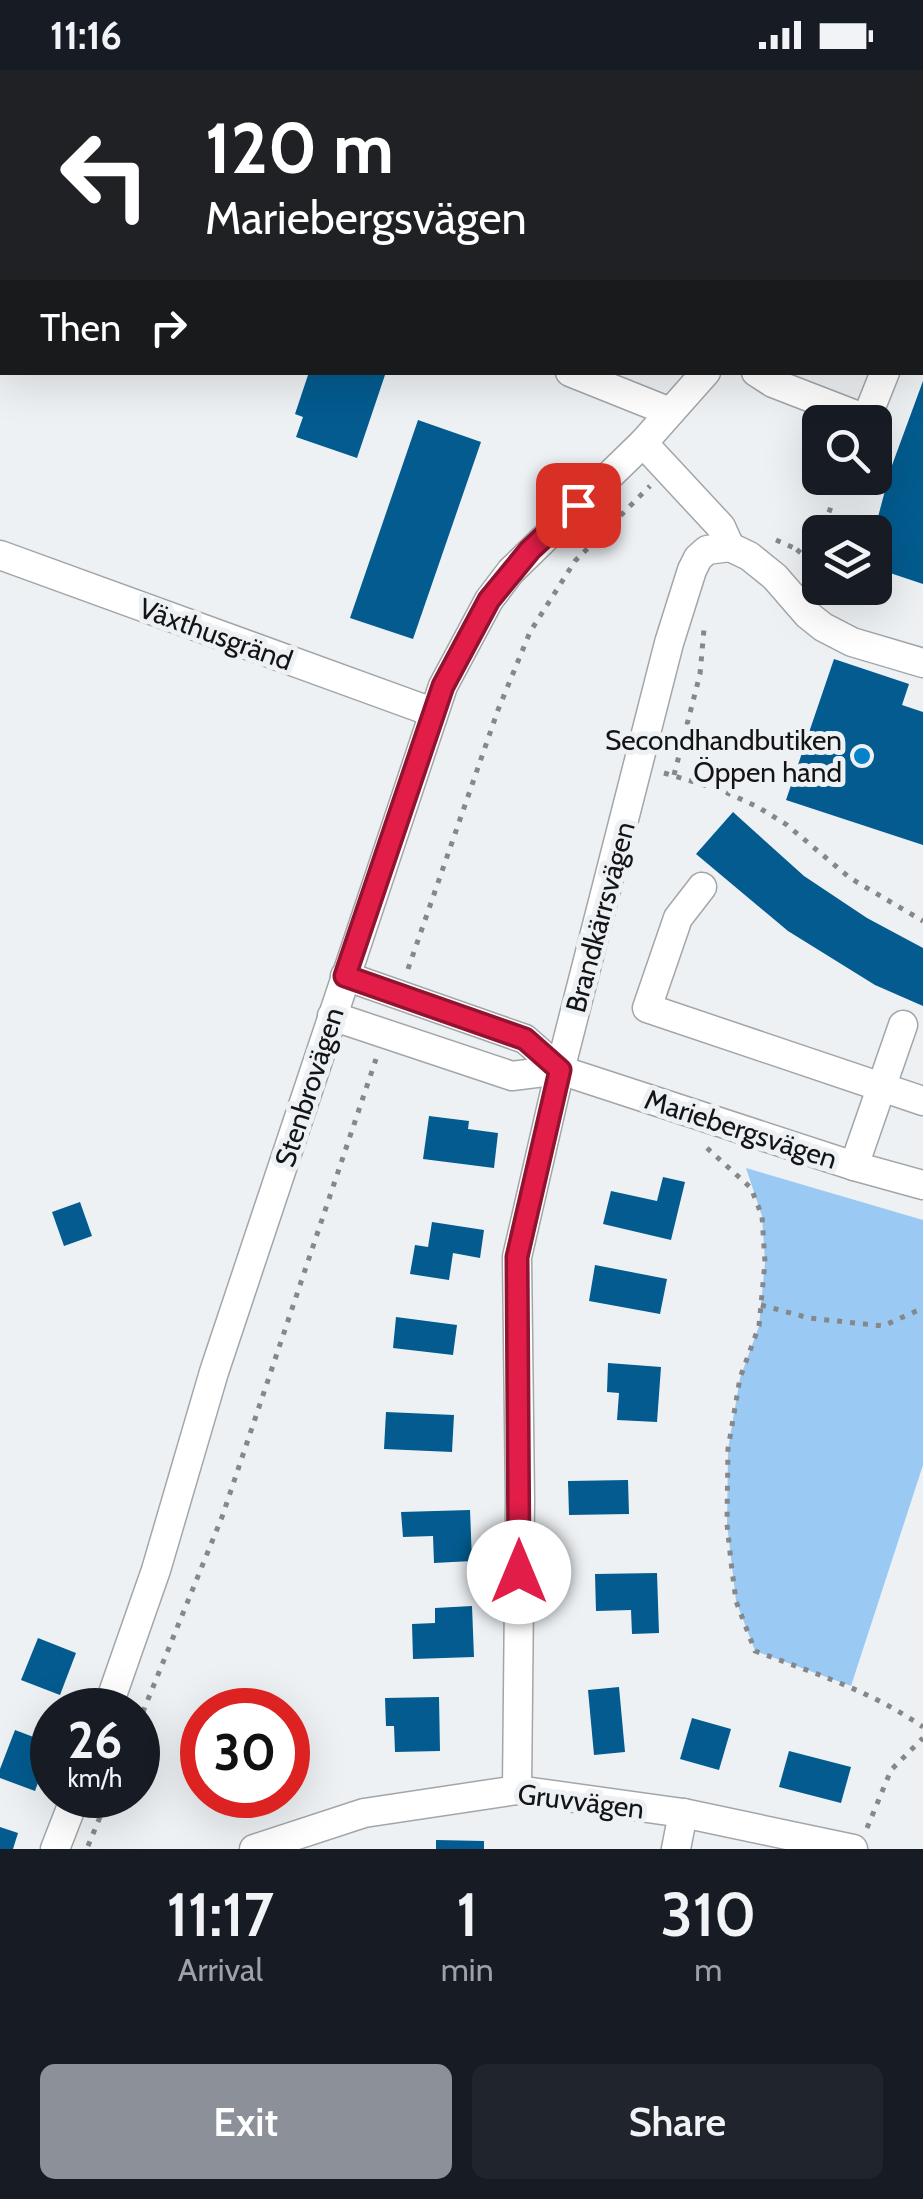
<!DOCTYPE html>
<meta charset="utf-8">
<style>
body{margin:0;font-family:Cabin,sans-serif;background:#20242c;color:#f1f3f6;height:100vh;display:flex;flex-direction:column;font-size:38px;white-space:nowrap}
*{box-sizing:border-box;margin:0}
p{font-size:32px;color:#9ea1a6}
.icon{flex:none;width:55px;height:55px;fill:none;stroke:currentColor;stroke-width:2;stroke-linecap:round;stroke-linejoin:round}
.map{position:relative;height:1779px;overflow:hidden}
.side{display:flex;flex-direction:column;background:#171b24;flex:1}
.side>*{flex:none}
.top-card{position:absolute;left:0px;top:0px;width:925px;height:305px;box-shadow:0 10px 40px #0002;background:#202124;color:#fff;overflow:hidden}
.tools{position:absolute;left:802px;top:335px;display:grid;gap:20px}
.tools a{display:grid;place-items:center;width:90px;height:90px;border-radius:15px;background:#171b24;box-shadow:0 10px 40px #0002;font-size:50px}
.speed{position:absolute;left:30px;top:1618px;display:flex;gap:20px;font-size:50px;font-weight:700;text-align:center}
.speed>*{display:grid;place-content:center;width:130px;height:130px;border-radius:50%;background:#171b24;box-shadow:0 10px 40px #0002;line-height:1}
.speed small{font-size:25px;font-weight:400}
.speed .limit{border:15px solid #d22;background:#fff;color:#111}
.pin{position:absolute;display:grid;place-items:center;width:85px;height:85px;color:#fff;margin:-42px;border-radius:20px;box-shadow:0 5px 15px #0006}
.me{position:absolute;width:110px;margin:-55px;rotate:0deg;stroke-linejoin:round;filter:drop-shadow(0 0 8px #0008)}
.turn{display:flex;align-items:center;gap:35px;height:210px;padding:0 40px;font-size:45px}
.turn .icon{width:130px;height:130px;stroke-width:2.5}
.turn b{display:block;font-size:70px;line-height:85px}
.then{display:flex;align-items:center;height:95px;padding:0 40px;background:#0003;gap:20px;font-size:38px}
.eta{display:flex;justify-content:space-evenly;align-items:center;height:170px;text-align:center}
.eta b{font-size:60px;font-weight:600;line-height:70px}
.primary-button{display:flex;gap:20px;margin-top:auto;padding:20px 40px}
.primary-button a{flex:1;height:115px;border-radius:15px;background:#8c9099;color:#fff;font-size:40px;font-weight:600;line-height:115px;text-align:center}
.primary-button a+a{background:#20242c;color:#f1f3f6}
.status{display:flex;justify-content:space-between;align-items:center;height:70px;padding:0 50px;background:#171b24;direction:ltr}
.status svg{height:28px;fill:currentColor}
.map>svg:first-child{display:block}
</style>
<div class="status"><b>11:16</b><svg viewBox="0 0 49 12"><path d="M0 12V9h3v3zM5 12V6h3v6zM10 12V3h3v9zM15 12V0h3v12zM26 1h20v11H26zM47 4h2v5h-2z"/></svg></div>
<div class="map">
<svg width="923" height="1779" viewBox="0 0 923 1779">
<rect width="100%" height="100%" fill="#edf1f4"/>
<polygon fill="#9acaf3" points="746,1098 923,1150 923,1395 851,1616 755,1581 736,1531 727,1454 728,1379 740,1308 759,1256 765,1192 762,1146"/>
<g fill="#035b8f">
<polygon points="309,302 386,302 357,388 296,367 303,347 295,344"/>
<polygon points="923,311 923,514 875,498 874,462 891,398"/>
<polygon points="418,350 481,372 413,569 350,548"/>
<polygon points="834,589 909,614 902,635 923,642 923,775 786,730"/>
<polygon points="733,742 804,806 867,848 923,878 923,936 875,915 788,861 696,784"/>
<polygon points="429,1046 469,1051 468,1059 498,1063 494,1098 423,1089"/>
<polygon points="663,1107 685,1112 671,1170 603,1154 611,1121 657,1131"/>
<polygon points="80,1132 92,1166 64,1176 52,1142"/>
<polygon points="432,1152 484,1160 480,1188 453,1183 449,1210 410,1204 415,1175 428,1177"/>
<polygon points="595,1195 667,1209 660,1244 589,1231"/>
<polygon points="396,1247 457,1255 453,1285 393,1278"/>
<polygon points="608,1293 661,1297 657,1352 617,1350 619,1323 607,1322"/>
<polygon points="386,1342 454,1345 452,1382 384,1379"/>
<polygon points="628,1410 629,1444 569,1445 568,1411"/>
<polygon points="470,1440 472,1491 434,1493 433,1466 403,1467 401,1442"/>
<polygon points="657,1503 659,1563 632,1564 631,1540 596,1541 595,1504"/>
<polygon points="472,1536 474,1587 413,1589 412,1554 435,1553 435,1538"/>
<polygon points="38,1568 76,1583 60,1625 21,1610"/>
<polygon points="619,1617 625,1682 594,1685 588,1620"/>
<polygon points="439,1627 440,1681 395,1682 394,1656 386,1656 385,1628"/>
<polygon points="692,1648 731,1659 719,1700 680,1689"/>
<polygon points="15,1660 52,1674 35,1721 0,1708 0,1699"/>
<polygon points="789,1681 851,1697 841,1733 779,1717"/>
<polygon points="0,1757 18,1763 13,1779 0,1779"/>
<polygon points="436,1770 484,1771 484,1779 436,1779"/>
</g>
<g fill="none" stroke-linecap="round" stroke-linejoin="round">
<g stroke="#a2a6a9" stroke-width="31">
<g id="minor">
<polyline points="103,2 104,0"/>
<polyline points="527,2 528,0"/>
<polyline points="687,2 688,0"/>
<polyline points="814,2 815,0"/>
<polyline points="0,10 2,10"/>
<polyline points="922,233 923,232"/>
<polyline points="570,302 670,342"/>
<polyline points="756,302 773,313 866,349"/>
<polyline points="865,352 885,302"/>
<polyline points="643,373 721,457 730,477"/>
<polyline points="842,409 843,408"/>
<polyline points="0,485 432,642"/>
<polyline points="702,817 678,848 647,938 923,1031"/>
<polyline points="345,906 525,969 560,1000 854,1096 923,1115"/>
<polyline points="332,946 512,1006 560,1000"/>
<polyline points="854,1096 903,955"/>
<polyline points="107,1640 156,1500 214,1302 443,616 489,530 511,501 643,373 706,302"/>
<polyline points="517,1720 520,1430 517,1187 560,1000 669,573 692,500 698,488 707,480 730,477 749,486 775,507 808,545 823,557 852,572 923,593"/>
<polyline points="55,1779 76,1725"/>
<polyline points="254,1779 364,1743 517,1720 683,1743 853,1779"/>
<polyline points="676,1779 683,1743"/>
</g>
</g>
<g stroke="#85878a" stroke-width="5" stroke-dasharray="5 8" stroke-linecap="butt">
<polyline points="776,470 799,480"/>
<polyline points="797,483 827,448 833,431"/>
<polyline points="664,703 721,720 758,737 787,755 850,808 923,851"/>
<polyline points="674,705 700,604 704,559"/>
<polyline points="408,899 498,640 530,562 575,491 650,416"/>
<path d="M707,1078L751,1118L762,1146L765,1192L759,1256L740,1308L728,1379L727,1454L731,1492L736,1531L755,1581C814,1603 871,1621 923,1657"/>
<polyline points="761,1235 809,1248 883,1256 923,1238"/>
<polyline points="138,1654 222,1447 376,989"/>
<polyline points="867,1758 891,1700 923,1668"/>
<polyline points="88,1776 109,1725"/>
</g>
<use href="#minor" stroke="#fff" stroke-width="28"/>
</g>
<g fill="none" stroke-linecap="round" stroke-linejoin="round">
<g stroke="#92132f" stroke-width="25">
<polyline id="route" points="519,1502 517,1187 560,1000 525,969 345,906 443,616 489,530 530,480 578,435"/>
</g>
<use href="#route" stroke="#e11d48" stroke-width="18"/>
</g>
<circle fill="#0582ca" stroke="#edf1f4" stroke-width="4" cx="862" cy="686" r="10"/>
<g text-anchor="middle" stroke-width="10" stroke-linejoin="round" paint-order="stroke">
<g font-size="28" fill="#131416" stroke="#edf1f4">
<text transform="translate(216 564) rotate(20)" y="10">Växthusgränd</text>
<text transform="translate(600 847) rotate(-75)" y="10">Brandkärrsvägen</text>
<text transform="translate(309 1017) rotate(-72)" y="10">Stenbrovägen</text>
<text transform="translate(741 1059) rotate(18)" y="10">Mariebergsvägen</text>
<text transform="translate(581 1731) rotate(7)" y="10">Gruvvägen</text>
</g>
<g font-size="28" fill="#131416" stroke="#edf1f4" text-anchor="end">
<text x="842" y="680">Secondhandbutiken<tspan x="842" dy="32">Öppen hand</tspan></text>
</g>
</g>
</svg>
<div class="tools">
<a><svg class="icon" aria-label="search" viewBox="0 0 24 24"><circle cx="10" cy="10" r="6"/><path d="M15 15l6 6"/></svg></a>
<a><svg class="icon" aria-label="layers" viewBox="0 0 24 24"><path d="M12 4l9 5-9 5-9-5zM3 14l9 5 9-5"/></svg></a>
</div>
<div class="speed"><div>26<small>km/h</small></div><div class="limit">30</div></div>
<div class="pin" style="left:578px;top:435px;background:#d93025"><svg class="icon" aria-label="arrive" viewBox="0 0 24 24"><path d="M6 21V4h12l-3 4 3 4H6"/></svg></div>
<svg class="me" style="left:519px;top:1502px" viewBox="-20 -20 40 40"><circle r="19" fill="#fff"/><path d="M0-13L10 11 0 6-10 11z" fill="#e11d48"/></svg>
<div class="top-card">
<div class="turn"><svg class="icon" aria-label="left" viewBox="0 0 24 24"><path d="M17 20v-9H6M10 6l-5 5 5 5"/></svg><div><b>120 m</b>Mariebergsvägen</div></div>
<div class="then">Then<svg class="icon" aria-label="right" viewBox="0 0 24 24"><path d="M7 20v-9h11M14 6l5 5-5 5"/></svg></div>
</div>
</div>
<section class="side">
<div class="eta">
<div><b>11:17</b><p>Arrival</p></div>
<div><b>1</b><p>min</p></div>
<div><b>310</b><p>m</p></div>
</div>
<div class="primary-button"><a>Exit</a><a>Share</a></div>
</section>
